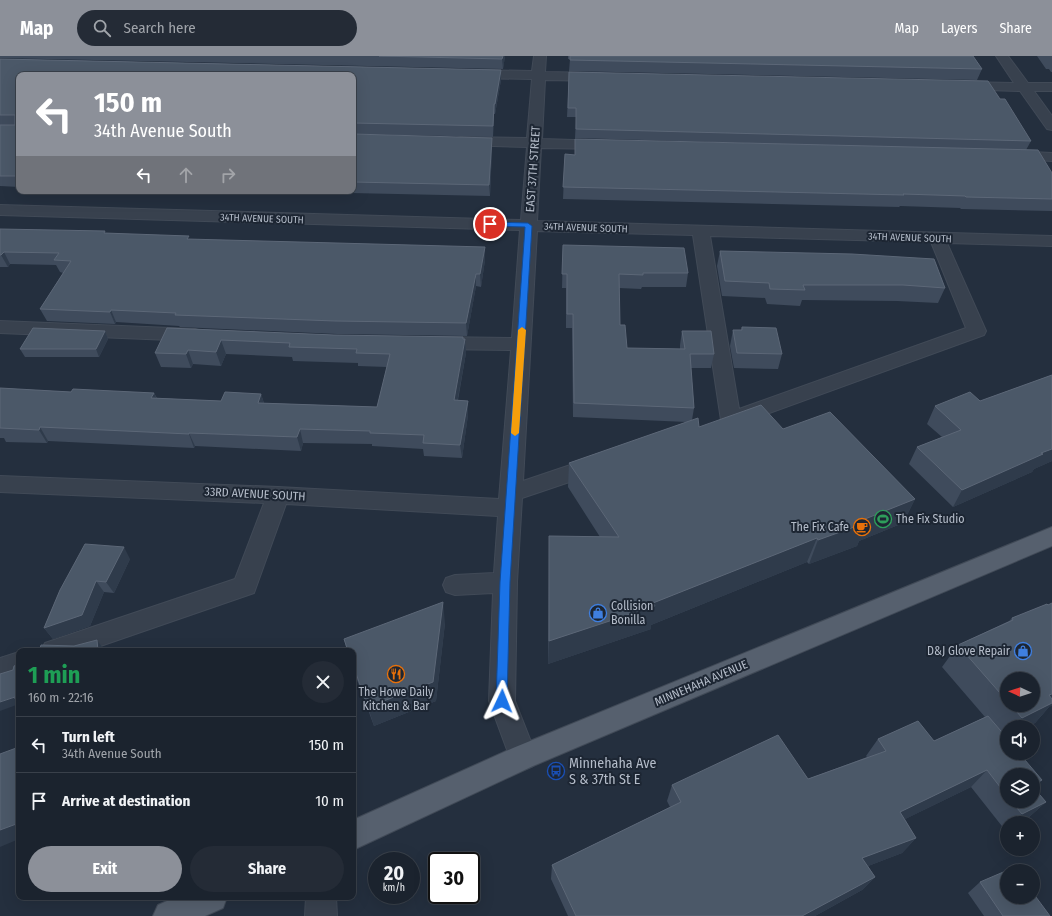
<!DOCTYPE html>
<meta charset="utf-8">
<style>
body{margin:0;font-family:"Fira Sans Condensed",sans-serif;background:#242b36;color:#f1f3f6;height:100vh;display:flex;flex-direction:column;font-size:15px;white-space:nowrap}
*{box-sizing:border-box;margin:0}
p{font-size:13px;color:#a0a4aa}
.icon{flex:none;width:22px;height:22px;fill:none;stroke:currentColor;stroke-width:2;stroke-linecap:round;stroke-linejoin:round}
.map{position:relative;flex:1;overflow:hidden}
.sheet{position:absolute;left:16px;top:592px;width:340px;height:252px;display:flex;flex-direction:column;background:#1b232e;border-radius:8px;box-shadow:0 4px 16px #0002,0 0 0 1px #39404a}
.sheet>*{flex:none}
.top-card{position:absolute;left:16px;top:16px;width:340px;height:122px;border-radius:8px;box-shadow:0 4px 16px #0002,0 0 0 1px #39404a;background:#8c9099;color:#fff;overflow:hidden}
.needle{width:26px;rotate:273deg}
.buttons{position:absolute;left:1000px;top:616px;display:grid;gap:8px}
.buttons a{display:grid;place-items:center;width:40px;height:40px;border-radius:50%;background:#1b232e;box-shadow:0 4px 16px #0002,0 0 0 1px #39404a;font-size:20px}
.speed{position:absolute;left:368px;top:796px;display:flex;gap:8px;font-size:20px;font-weight:700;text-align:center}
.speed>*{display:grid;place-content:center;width:52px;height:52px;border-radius:50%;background:#1b232e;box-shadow:0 4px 16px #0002,0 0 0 1px #39404a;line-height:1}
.speed small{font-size:10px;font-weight:400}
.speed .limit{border:2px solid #111;border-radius:6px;background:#fff;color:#111}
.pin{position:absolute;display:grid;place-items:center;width:34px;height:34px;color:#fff;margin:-17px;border:2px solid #fff;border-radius:50%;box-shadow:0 1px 4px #0007}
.me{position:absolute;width:44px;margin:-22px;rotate:2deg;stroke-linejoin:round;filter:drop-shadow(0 0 3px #0008)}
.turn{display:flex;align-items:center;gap:14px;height:84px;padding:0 12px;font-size:18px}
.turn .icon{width:52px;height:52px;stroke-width:2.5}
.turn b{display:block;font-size:28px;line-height:34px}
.lanes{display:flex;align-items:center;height:38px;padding:0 12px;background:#0003;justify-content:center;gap:20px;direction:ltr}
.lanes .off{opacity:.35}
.round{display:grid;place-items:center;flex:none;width:42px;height:42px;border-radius:21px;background:#242b36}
.summary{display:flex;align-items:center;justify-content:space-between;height:68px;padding:0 12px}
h1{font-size:24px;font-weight:700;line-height:30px;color:#1e9e55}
.cta{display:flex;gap:8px;margin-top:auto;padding:8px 12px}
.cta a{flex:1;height:46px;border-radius:24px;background:#8c9099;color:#fff;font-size:16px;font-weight:700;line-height:46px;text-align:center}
.cta a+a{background:#242b36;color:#f1f3f6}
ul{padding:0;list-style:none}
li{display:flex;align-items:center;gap:12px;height:56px;padding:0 12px;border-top:1px solid #39404a}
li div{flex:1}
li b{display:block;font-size:15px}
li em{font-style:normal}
header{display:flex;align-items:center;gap:24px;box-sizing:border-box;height:56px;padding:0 20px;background:#8c9099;color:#fff}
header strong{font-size:19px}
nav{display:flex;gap:22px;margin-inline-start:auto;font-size:14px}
.search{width:280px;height:36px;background:#242b36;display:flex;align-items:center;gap:10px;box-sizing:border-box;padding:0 14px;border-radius:22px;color:#a0a4aa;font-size:15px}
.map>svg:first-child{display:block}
</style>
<header>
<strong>Map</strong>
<div class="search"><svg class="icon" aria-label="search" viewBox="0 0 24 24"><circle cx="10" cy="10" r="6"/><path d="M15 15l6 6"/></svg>Search here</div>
<nav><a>Map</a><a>Layers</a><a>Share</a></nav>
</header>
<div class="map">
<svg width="1052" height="860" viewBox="0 0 1052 860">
<rect width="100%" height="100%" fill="#242f3e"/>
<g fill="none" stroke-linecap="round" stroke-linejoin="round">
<g stroke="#414a57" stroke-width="2">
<g id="minor">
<path d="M534,0H546L545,16L599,17L604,18L606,21L604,24L599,25L545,24L542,83L605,85L610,86L612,89L610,92L605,93L541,92L537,165L1052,180V190L947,187L986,275L984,279L731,371L724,369L721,364L693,179L537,175L523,425L597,400L605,402L608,408L605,414L522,442L517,526L515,645L537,701L533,710L523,714L513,710L489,645L493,537L455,539L446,536L443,529L446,522L455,519L494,517L498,460L286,448L254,537L86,595H41L45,587L235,523L264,447L0,436V420L278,431L499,443L511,294L435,293L428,291L426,287L428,283L435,281L512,282L520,174L0,159V149L521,164L527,91L461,89L456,88L454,85L456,82L461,81L527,82L532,23L471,22L466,21L464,18L466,15L471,14L532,15ZM710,180L931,186L966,272L739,353Z"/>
<polygon points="996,0 1008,0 1028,27 1052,27 1052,35 1034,35 1052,60 1052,74 1047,73 1020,35 956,33 954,30 956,27 961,26 1014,27"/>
<polygon points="1011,95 1052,97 1052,105 1006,102 1004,99 1006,96"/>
<polygon points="0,265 195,273 202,275 204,279 202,283 195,285 0,277"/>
<polygon points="19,596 19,619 0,626 0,602"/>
<polygon points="306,841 336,841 337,860 305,860"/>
</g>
</g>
<g stroke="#414a57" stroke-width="2">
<g id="major">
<polygon points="1052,471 1052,490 533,710 353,794 353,764 513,692"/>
<polygon points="176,841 227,841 223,852 205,860 153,860 158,849"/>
</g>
</g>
<use href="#minor" fill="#38414e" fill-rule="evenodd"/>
<use href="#major" fill="#56606e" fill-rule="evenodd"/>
</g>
<g fill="#3f4b5c" fill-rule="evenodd">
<polygon points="0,0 505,0 503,13 0,2"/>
<polygon points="568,0 973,0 982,13 977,24 569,15 570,3 568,3"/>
<polygon points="1037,0 1052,0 1052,16 1051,16 1049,13 1046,13"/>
<polygon points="0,3 501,14 501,24 495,58 494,58 493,81 353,78 353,19 19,19 19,131 0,130"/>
<polygon points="569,16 1000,43 1031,85 1026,94 1052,117 1052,155 961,153 960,152 900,150 899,151 563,143 565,98 575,99 777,88 575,82 576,61 567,61"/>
<polygon points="353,78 492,92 490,140 257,135 353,135"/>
<polygon points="0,173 105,177 485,204 481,231 476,230 467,280 337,278 180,271 179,270 116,266 115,268 47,265 40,253 63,217 60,216 56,209 10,208 8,211 0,211"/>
<polygon points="563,189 688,217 686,231 642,231 641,233 619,232 620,269 627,292 680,293 680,289 682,275 714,298 711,312 691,312 694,352 692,364 699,371 783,373 915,443 903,467 859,485 857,490 809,508 807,506 651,569 651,573 548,608 549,480 600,481 568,431 569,407 687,366 573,361 572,272 566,272 566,232 562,232"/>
<polygon points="720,195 945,232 938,247 897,245 802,244 800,250 767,248 765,242 722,240 717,210"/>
<polygon points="742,271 782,298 778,313 734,312 730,290 733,274 741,274"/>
<polygon points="167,272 334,279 465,283 466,297 458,344 468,345 468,359 462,402 424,400 423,393 372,390 372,388 303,387 301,395 195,390 194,392 48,385 47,387 6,386 4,382 0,382 0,332 71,336 154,337 157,342 221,345 261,338 264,347 377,351 387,311 358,310 358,307 293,305 292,301 226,298 221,310 193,308 191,312 161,311 155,297"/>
<polygon points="105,275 108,283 99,301 25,301 20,293"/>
<polygon points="1052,319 1052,405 1034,413 1032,416 953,451 909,408 917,391 942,381 927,368 935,350 980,345"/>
<polygon points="130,503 114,537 104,536 90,570 53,583 44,572 60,534"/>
<path d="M1047,548L1049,651L1035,667L1026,671H1007V680L1006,681L1034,732L1046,746L1028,762L1018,767H1007V772L1005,774L971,731L905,763L916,782L902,797L868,810L875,821L862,834L815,860H568L551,823L552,809L670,751L667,745L672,729L808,723L867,701L866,700L878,683L934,685L985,661L942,611L958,589L1009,565L1012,562ZM1007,623L1033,649H1007ZM1007,719L1033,745H1007Z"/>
<polygon points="445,567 436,645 374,670 353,613 353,595 347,595 344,583"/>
<polygon points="980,826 1050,860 984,860 968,837"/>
</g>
<g fill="#2f3b4b">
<polygon points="503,0 505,0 503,13 502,3"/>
<polygon points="501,14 501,24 495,58 495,48"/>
<polygon points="494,48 494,58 493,81 493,70"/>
<polygon points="492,82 492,92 490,140 489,129"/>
<polygon points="485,191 485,204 481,231 480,218"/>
<polygon points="4,196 10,208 8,211 1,199"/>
<polygon points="476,218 476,230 467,280 466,267"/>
<polygon points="111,254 116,266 115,268 110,256"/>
<polygon points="105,275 108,283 99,301 96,293"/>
<polygon points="463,281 464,290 465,283 466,297 455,358 454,344"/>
<polygon points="221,284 226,298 221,310 216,296"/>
<polygon points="188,294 193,308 191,312 186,298"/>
<polygon points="154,337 160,350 151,342"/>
<polygon points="261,338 265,351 258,347"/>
<polygon points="468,345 468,359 462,402 460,389"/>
<polygon points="40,371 48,385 47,387 39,374"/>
<polygon points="300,373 303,387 301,395 297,381"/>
<polygon points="189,377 195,390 194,392 189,378"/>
<polygon points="1052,393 1052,405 1034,413 1032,416 953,451 962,434 1041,397"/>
<polygon points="915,443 903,467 859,485 857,490 809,508 818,484 865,463"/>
<polygon points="817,482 807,506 651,569 651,573 548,608 549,585 653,547"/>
<polygon points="124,491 130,503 114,537 106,526"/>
<polygon points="96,525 104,536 90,570 53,583 44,572"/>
<polygon points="443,546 445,567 436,645 374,670 368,651"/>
<polygon points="97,584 102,591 102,595 98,595"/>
<polygon points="1052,638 1052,650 1049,651 1035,667 1026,671 1013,671 1022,662 1049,639"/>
<polygon points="15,641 19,641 19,648 0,655 0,646"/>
<polygon points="987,714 971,731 887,772 900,756"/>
<polygon points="1042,724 1033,733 1033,729"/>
<polygon points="1046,746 1028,762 1018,767 1012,767 1022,758"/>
<polygon points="19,767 19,783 0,791 0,774"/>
<polygon points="916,782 902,797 850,817 862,802"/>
<polygon points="875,821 862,834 815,860 802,860"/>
</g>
<g fill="#4b5868" stroke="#5c6777">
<polygon points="379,0 503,0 502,3"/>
<polygon points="570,0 973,0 982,13 570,4"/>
<polygon points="0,3 501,14 495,48 494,48 493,70 353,67 353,19 19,19 19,120 0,120 0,69 15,69 15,59 0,59"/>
<polygon points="569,16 988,25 1000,43 1005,43 1031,85 576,73 576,52 568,52"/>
<polygon points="353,78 492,82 489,129 353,126"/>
<polygon points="575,83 1038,94 1052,117 1052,143 966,141 965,140 903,138 904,139 563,131 565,98 575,99"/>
<polygon points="0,173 105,175 104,177 189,180 187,183 485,191 480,218 476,218 466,267 335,265 175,259 176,257 111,254 110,256 40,253 71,205 54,204 59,197 4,196 1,199 0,199"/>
<polygon points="563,189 684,192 688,217 643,217 643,219 619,218 620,269 625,269 627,292 685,293 682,275 711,275 714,298 690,298 694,352 574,347 573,258 567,258 567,218 562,218"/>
<polygon points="720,195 852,198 934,203 945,232 903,229 803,229 805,234 770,233 769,227 725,225"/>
<polygon points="742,271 776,272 782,298 737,297 733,274 742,274"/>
<polygon points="33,272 105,275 96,293 20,293"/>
<polygon points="167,272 334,279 463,281 463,283 465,283 454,344 468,345 460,389 423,387 424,379 370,377 370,375 300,373 297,381 189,377 189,378 40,371 39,374 0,372 0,332 71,336 73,333 154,337 151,342 221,345 225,336 261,338 258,347 377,351 390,298 356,297 357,293 289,291 290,287 221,284 216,296 188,294 186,298 155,297"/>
<polygon points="1052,319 1052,393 1041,397 1043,398 962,434 917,391 961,374 935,350 970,336 980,345"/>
<polygon points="761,349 783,373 830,356 915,443 865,463 868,466 818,484 817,482 653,547 655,550 549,585 549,480 619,481 569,407 698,362 699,371"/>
<polygon points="85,488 124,491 106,526 96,525 82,559 44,572 60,534"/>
<polygon points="443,546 433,626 368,651 353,609 353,595 348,595 344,583"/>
<polygon points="1052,547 1052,638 1049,639 1052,643 1052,647 1022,662 1011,649 1033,649 1033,623 1007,623 1007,645 958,589 1013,564 1012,562 1047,548 1048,549"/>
<polygon points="97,584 98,595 39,595 41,589 74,590"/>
<polygon points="19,608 19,641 15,643 15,641 0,646 0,618 13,614 14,610"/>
<polygon points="988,660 1007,682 1007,697 1019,697 1042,724 1033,729 1033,719 1007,719 1007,740 987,714 900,756 916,782 862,802 875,821 802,860 576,860 552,809 681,746 672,729 778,679 808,723 886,695 878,683 918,665 934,685"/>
<polygon points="19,691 19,767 0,774 0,698"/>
<polygon points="1033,731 1046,746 1022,758 1011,745 1033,745"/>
<polygon points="1015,811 1018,815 1007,815 1007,841 1033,841 1033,837 1050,860 1003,860 980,826"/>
</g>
<polygon fill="#1a73e8" stroke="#114b97" points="490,166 528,167 532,170 510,526 507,645 505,648 502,650 498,648 496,645 500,526 525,171 487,170 487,167"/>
<polygon fill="#f59e0b" points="522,271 526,274 519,377 515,380 511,377 518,274"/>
<defs>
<g id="stadium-ring" transform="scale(0.9)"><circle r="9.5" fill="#1d2633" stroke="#2e9e5b" stroke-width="1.5"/><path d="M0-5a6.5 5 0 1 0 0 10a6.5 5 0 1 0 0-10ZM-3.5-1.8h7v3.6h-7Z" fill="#2e9e5b"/></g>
<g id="cafe-ring" transform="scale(0.9)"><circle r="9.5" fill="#1d2633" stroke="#e8710a" stroke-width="1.5"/><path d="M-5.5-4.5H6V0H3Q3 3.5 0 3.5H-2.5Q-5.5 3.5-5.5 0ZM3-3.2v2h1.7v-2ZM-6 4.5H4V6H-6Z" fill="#e8710a"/></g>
<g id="shop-ring" transform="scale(0.9)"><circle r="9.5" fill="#1d2633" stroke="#3f7fe0" stroke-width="1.5"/><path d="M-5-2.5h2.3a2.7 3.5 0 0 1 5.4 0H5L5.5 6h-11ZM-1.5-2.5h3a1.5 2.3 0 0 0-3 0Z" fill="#3f7fe0"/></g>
<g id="restaurant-ring" transform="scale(0.9)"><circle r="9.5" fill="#1d2633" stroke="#e8710a" stroke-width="1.5"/><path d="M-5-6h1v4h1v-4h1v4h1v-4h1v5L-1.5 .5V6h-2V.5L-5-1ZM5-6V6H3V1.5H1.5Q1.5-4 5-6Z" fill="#e8710a"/></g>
<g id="bus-ring" transform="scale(0.9)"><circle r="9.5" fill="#1d2633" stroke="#1a4fb4" stroke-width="1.5"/><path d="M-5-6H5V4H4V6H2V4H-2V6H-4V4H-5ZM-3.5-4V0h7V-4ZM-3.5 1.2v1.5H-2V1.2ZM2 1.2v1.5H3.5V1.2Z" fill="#1a4fb4"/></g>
</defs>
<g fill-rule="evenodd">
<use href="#stadium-ring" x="883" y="463"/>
<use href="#cafe-ring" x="862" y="471"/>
<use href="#shop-ring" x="598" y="557"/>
<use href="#shop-ring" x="1023" y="595"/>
<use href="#restaurant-ring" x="396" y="618"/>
<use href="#bus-ring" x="556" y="715"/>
</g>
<g text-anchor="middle" stroke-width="4" stroke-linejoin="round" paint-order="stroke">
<g font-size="10" fill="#b4bcc9" stroke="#1d2633">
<text transform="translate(262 162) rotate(2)" y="4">34TH AVENUE SOUTH</text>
<text transform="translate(586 171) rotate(2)" y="4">34TH AVENUE SOUTH</text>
<text transform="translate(910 181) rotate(2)" y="4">34TH AVENUE SOUTH</text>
</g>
<g font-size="12" fill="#b4bcc9" stroke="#1d2633">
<text transform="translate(533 113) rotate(-86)" y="4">EAST 37TH STREET</text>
<text transform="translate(255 438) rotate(3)" y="4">33RD AVENUE SOUTH</text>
<text transform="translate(701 627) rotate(-23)" y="4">MINNEHAHA AVENUE</text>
</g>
<g font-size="12" fill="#b4bcc9" stroke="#1d2633" text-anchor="start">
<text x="896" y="467">The Fix Studio</text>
<text x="849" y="475" text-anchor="end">The Fix Cafe</text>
<text x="611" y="554">Collision<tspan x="611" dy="14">Bonilla</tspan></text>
<text x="1010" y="599" text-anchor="end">D&amp;J Glove Repair</text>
<text x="396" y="640" text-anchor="middle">The Howe Daily<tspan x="396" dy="14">Kitchen &amp; Bar</tspan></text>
</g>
<g font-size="14" fill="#b4bcc9" stroke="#1d2633" text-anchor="start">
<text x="569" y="712">Minnehaha Ave<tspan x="569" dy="16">S &amp; 37th St E</tspan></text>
</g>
</g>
</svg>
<div class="buttons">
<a><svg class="needle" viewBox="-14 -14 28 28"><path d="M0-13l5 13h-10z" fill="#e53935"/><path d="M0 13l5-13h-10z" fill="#a0a4aa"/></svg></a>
<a><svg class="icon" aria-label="sound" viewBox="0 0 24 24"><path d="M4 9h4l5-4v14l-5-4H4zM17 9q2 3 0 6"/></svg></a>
<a><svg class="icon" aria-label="layers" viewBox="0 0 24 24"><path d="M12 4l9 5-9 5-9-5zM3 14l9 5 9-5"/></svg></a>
<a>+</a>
<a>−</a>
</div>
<div class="speed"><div>20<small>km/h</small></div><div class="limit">30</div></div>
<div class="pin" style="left:490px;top:168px;background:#d93025"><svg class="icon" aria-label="arrive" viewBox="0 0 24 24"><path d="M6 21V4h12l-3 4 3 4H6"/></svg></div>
<svg class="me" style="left:502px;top:645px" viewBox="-20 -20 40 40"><path d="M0-17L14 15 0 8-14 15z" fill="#1a73e8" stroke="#fff" stroke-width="4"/></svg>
<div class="top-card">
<div class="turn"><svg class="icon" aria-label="left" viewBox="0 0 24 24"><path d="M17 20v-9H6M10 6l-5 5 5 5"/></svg><div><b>150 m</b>34th Avenue South</div></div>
<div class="lanes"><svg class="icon" aria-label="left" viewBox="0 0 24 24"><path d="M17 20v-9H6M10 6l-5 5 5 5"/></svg><svg class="icon off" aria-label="ahead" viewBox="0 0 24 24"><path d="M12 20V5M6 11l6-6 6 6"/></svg><svg class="icon off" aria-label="right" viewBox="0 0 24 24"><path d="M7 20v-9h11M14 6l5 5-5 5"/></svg></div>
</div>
<section class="sheet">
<div class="summary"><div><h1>1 min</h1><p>160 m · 22:16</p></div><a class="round"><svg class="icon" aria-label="close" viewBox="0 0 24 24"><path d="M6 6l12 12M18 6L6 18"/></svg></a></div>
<ul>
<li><svg class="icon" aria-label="left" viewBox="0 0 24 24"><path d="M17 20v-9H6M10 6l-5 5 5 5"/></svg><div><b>Turn left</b><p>34th Avenue South</p></div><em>150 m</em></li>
<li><svg class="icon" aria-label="arrive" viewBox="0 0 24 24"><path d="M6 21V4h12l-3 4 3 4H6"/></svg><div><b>Arrive at destination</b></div><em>10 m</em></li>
</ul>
<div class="cta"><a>Exit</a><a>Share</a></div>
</section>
</div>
